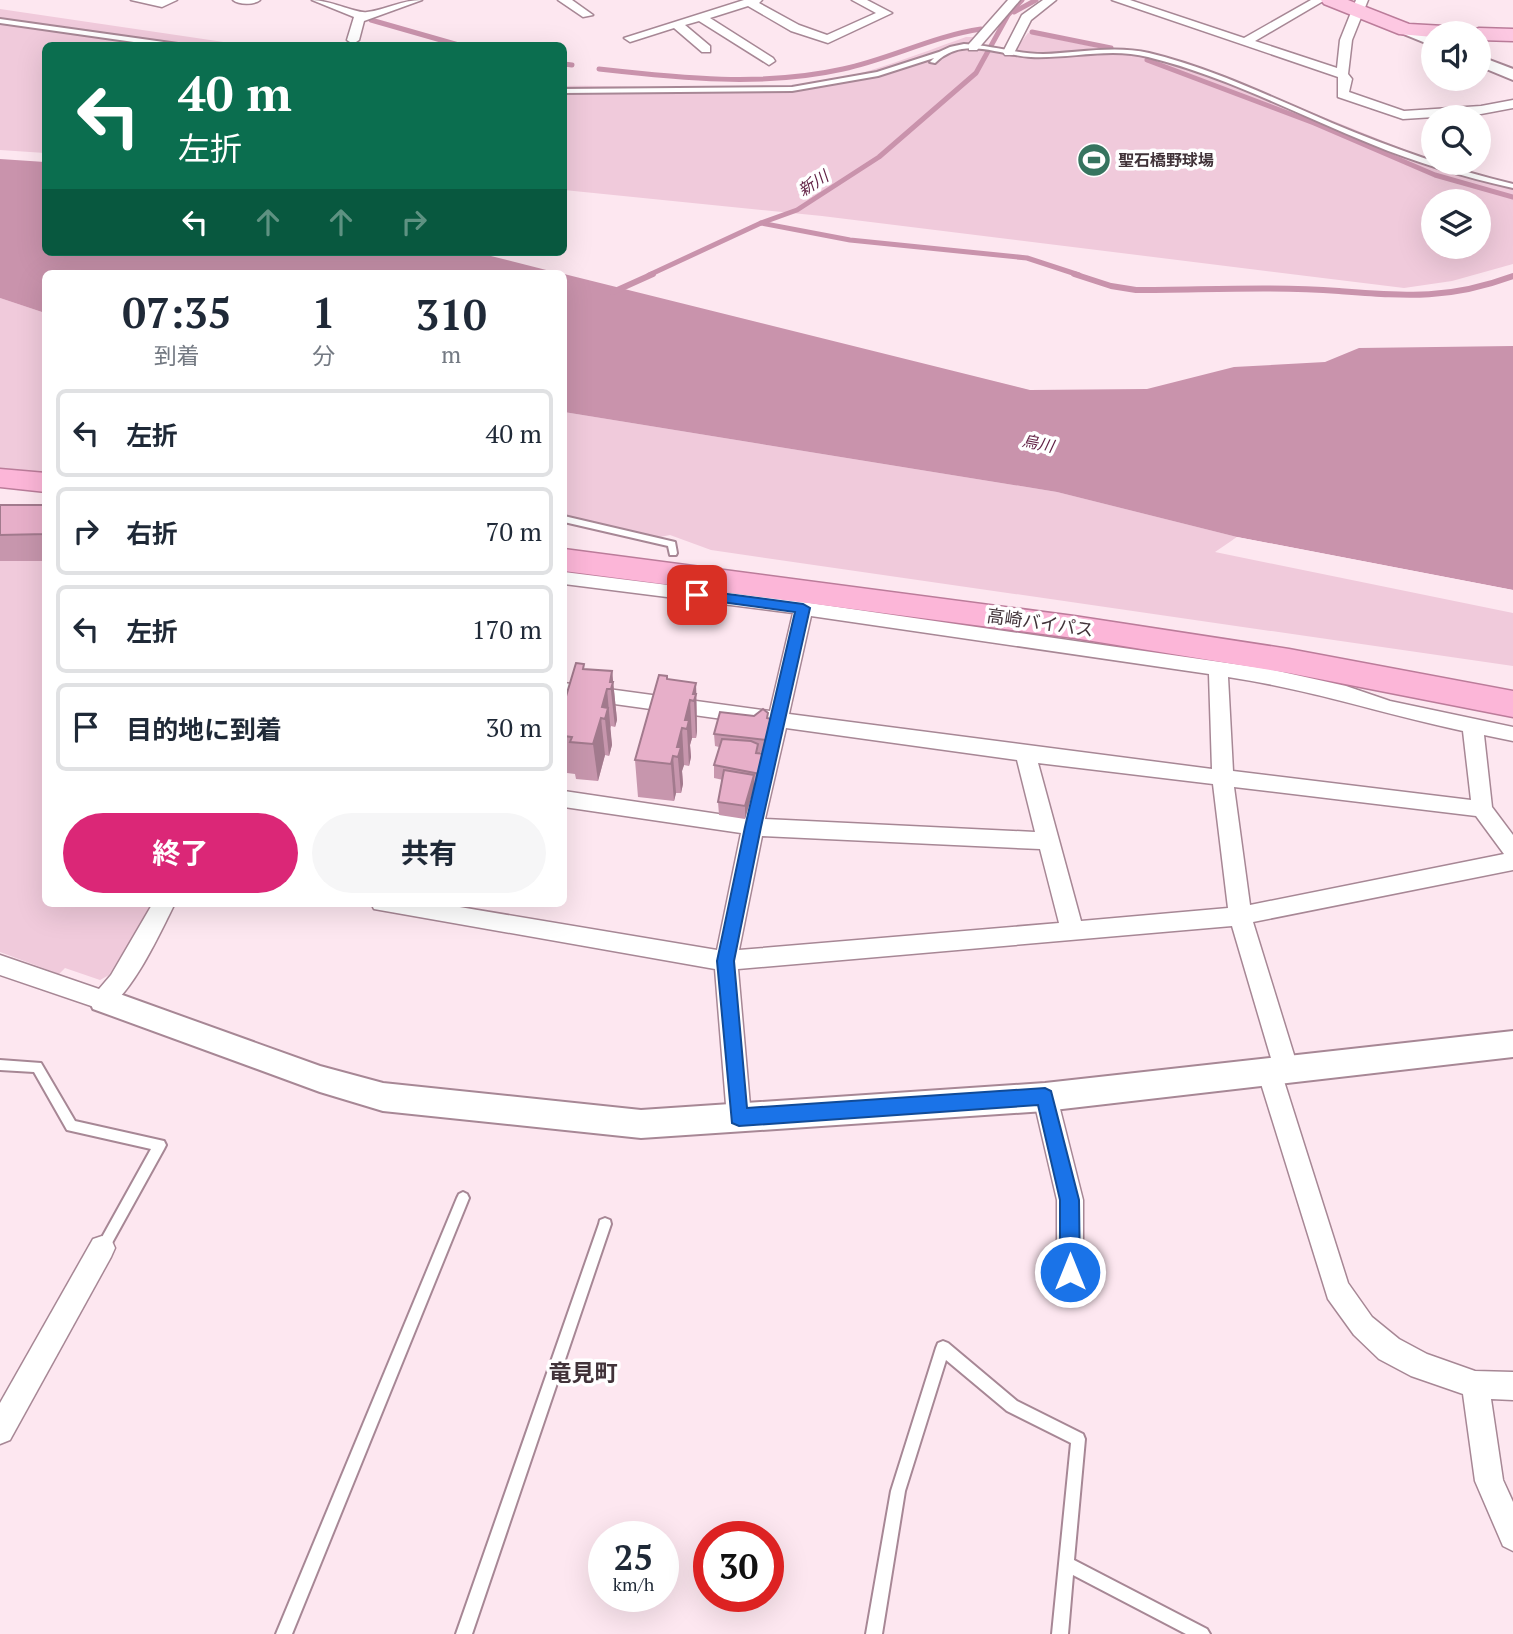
<!DOCTYPE html>
<html lang="ja">
<meta charset="utf-8">
<style>
body{margin:0;font-family:"PT Serif","Noto Sans JP",serif;background:#f6f6f7;color:#1f2937;height:100vh;display:flex;flex-direction:column;font-size:26px;white-space:nowrap}
*{box-sizing:border-box;margin:0}
p{font-size:23px;color:#747a83}
.icon{flex:none;width:38px;height:38px;fill:none;stroke:currentColor;stroke-width:2;stroke-linecap:round;stroke-linejoin:round}
.map{position:relative;flex:1;overflow:hidden}
.panel{position:absolute;left:42px;top:270px;width:525px;height:637px;display:flex;flex-direction:column;background:#fff;border-radius:10px;box-shadow:0 7px 28px #0002}
.panel>*{flex:none}
.banner{position:absolute;left:42px;top:42px;width:525px;height:214px;border-radius:10px;box-shadow:0 7px 28px #0002;background:#0b6e4f;color:#fff;overflow:hidden}
.fabs{position:absolute;left:1421px;top:21px;display:grid;gap:14px}
.fabs a{display:grid;place-items:center;width:70px;height:70px;border-radius:50%;background:#fff;box-shadow:0 7px 28px #0002;font-size:35px}
.speed{position:absolute;left:588px;top:1521px;display:flex;gap:14px;font-size:35px;font-weight:700;text-align:center}
.speed>*{display:grid;place-content:center;width:91px;height:91px;border-radius:50%;background:#fff;box-shadow:0 7px 28px #0002;line-height:1}
.speed small{font-size:18px;font-weight:400}
.speed .limit{border:10px solid #d22;background:#fff;color:#111}
.pin{position:absolute;display:grid;place-items:center;width:60px;height:60px;color:#fff;margin:-30px;border-radius:14px;box-shadow:0 4px 10px #0006}
.me{position:absolute;width:77px;margin:-38px;rotate:0deg;stroke-linejoin:round;filter:drop-shadow(0 0 5px #0008)}
.turn{display:flex;align-items:center;gap:24px;height:147px;padding:0 21px;font-size:32px}
.turn .icon{width:91px;height:91px;stroke-width:2.5}
.turn b{display:block;font-size:49px;line-height:60px}
.lanes{display:flex;align-items:center;height:66px;padding:0 21px;background:#0003;justify-content:center;gap:35px;direction:ltr}
.lanes .off{opacity:.35}
.eta{display:flex;justify-content:space-evenly;align-items:center;height:119px;text-align:center}
.eta b{font-size:42px;font-weight:700;line-height:49px}
.button{display:flex;gap:14px;margin-top:auto;padding:14px 21px}
.button a{flex:1;height:80px;border-radius:42px;background:#db2777;color:#fff;font-size:28px;font-weight:700;line-height:80px;text-align:center}
.button a+a{background:#f6f6f7;color:#1f2937}
ul{padding:0;list-style:none}
li{display:flex;align-items:center;gap:21px;height:88px;margin:0 14px 10px;padding:0 7px;border:4px solid #e0e1e3;border-radius:10px}
li div{flex:1}
li b{display:block;font-size:26px}
li em{font-style:normal}
.map>svg:first-child{display:block}
</style>
<div class="map">
<svg width="1513" height="1634" viewBox="0 0 1513 1634">
<rect width="100%" height="100%" fill="#fde7f0"/>
<g fill="#f0cadb" fill-rule="evenodd">
<polygon points="0,9 244,45 46,46 45,153 0,150"/>
<path d="M1028,33L1109,50H1143L1251,88L1433,161L1474,175L1513,182V264L1452,281L1404,288L822,216L564,190V86C646,84 732,95 814,83C868,75 915,55 966,37H974L972,43L1015,50ZM1433,201H1479V247H1433Z"/>
<polygon points="0,298 45,313 45,473 0,469"/>
<polygon points="564,412 1057,492 1237,537 1215,552 1513,613 1513,666 711,550 670,535 660,537 564,518"/>
<polygon points="0,526 45,527 46,903 154,903 109,975 100,980 65,968 59,974 0,952"/>
</g>
<g fill="#c993ac">
<polygon points="0,159 45,162 46,252 475,252 558,273 46,273 45,313 0,298"/>
<polygon points="564,274 1030,390 1147,389 1234,367 1325,362 1359,348 1513,346 1513,590 1237,537 1057,492 564,412"/>
</g>
<polygon fill="#fde7f0" points="1237,537 1513,590 1513,593 1233,540"/>
<g fill="none" stroke-linecap="round" stroke-linejoin="round">
<g stroke="#c993ac" stroke-width="5">
<polyline points="1014,12 1036,0"/>
<polyline points="371,20 462,46"/>
<polyline points="1032,32 1111,48"/>
<polyline points="1147,60 1314,123 1435,175 1513,197"/>
<polyline points="564,64 572,65"/>
<path d="M599,69C680,78 763,87 843,69C890,59 933,36 981,29"/>
<polyline points="761,223 850,240 1027,258 1079,275"/>
<polyline points="649,275 761,223 797,210 879,157 976,73 1008,15 1022,0"/>
</g>
<g stroke="#c993ac" stroke-width="6">
<path d="M1074,274L1111,286L1136,290C1203,290 1272,286 1339,291C1406,296 1448,300 1513,276"/>
<polyline points="613,292 653,274"/>
</g>
<g stroke="#a78795" stroke-width="4">
<g id="service">
<polygon points="0,19 178,44 181,46 162,46 0,23"/>
<path d="M964,44C991,45 1016,54 1043,54C1078,53 1114,45 1149,53C1212,68 1273,98 1332,123C1392,148 1450,169 1513,184V188C1464,177 1417,163 1371,144C1297,114 1225,76 1148,57C1110,47 1069,59 1031,57C997,55 963,35 935,63L930,62L934,58L878,76L792,91L564,93V89L792,87L877,72L939,52L950,47Z"/>
<polygon points="564,516 675,542 677,553 676,555 670,555 668,546 564,522"/>
<polygon points="0,1060 41,1063 75,1121 164,1141 166,1145 164,1149 107,1252 102,1254 97,1252 96,1248 151,1149 67,1130 34,1072 0,1070"/>
<polygon points="463,1192 467,1194 469,1198 292,1634 276,1634 457,1198 459,1194"/>
<polygon points="605,1218 610,1220 611,1224 472,1634 456,1634 599,1224 600,1220"/>
<polygon points="943,1341 948,1343 1017,1401 1083,1434 1085,1439 1074,1560 1207,1629 1210,1634 1186,1634 1073,1575 1068,1634 1052,1634 1071,1443 1007,1411 946,1360 905,1491 882,1634 866,1634 891,1491 936,1348 938,1343"/>
</g>
</g>
<g stroke="#a78795" stroke-width="3">
<g id="minor">
<polygon points="131,0 177,0 162,7"/>
<path d="M233,0H260C254,5 239,5 233,0Z"/>
<path d="M312,0C330,0 357,14 367,12C386,10 401,0 422,0L364,21L359,40L353,44L347,40L354,17Z"/>
<polygon points="558,0 572,0 593,15 583,17"/>
<polygon points="744,0 762,0 759,3 799,25 827,35 876,13 852,0 867,0 892,13 828,43 791,31 748,6 710,18 773,58 775,61 769,65 699,21 685,25 710,46 710,52 702,52 674,28 630,42 624,38"/>
<polygon points="1008,0 1020,0 977,50 969,50 969,44"/>
<polygon points="1043,0 1056,0 1031,20 1013,55 1005,55 1003,52 1022,15"/>
<polygon points="1112,0 1130,0 1244,38 1311,0 1325,0 1255,41 1337,68 1340,40 1356,0 1368,0 1352,40 1348,74 1352,79 1349,92 1404,111 1481,106 1513,100 1513,108 1481,114 1403,119 1338,97 1338,77"/>
<path d="M564,572L803,602L1269,669L1346,686L1390,701L1513,727V741L1484,735L1492,807L1513,835V870L1253,922L1299,1071L1295,1078L1284,1081L1348,1283L1372,1317L1399,1339L1427,1354L1475,1371L1513,1372V1400L1491,1399L1503,1480L1513,1502V1551L1503,1546L1475,1481L1463,1394L1411,1376L1379,1359L1354,1335L1328,1299L1258,1074L1262,1066L1273,1065L1232,926L738,969L751,1117L748,1125L739,1128L730,1125L727,1117L715,969L374,909L371,903H436L717,950L741,833L564,807V791L745,818L766,725L564,697V683L770,711L793,613L564,584ZM811,616L1209,674L1212,769L789,714ZM1228,677C1308,689 1384,714 1463,731L1471,800L1233,771ZM786,728L1017,760L1035,832L765,819ZM1038,763L1213,784L1228,908L1081,921ZM1234,787L1476,816L1504,854L1250,905ZM762,836L1040,849L1059,923L739,950Z"/>
<path d="M153,903H175C162,929 130,1000 103,1010L0,975V955L99,989L111,975Z"/>
<polygon points="1045,1086 1054,1089 1057,1097 1083,1200 1083,1272 1079,1281 1070,1285 1061,1281 1057,1272 1057,1200 1033,1097 1036,1089"/>
<polygon points="102,1236 111,1239 115,1248 111,1257 10,1440 0,1444 0,1403 93,1239"/>
</g>
</g>
<g stroke="#a78795" stroke-width="4">
<g id="tertiary">
<polygon points="1406,26 1433,37 1433,46 1401,33 1401,27"/>
<polygon points="1479,56 1513,69 1513,80 1479,66"/>
<polygon points="103,988 320,1066 383,1083 641,1110 1045,1083 1513,1031 1513,1057 1045,1111 641,1138 383,1111 320,1092 93,1009 89,1000 93,991"/>
</g>
</g>
<g stroke="#bb7c9a" stroke-width="3">
<polygon id="primary" points="1321,0 1348,0 1409,24 1462,27 1471,31 1479,28 1513,29 1513,41 1479,40 1479,33 1433,33 1433,37 1399,34 1324,4"/>
</g>
<g stroke="#bb7c9a" stroke-width="3">
<g id="trunk">
<polygon points="0,469 46,473 46,492 0,487"/>
<polygon points="564,549 1074,616 1289,649 1513,691 1513,717 1289,673 1074,638 564,571"/>
</g>
</g>
<use href="#service" fill="#fff" fill-rule="evenodd"/>
<use href="#minor" fill="#fff" fill-rule="evenodd"/>
<use href="#tertiary" fill="#fff" fill-rule="evenodd"/>
<use href="#primary" fill="#fdc8e2" fill-rule="evenodd"/>
<use href="#trunk" fill="#fcb6d8" fill-rule="evenodd"/>
</g>
<g fill="#c796ad">
<rect x="0" y="505" width="46" height="56"/>
<polygon points="585,669 612,671 617,720 615,727 611,726 610,729 612,745 609,756 605,755 598,781 576,779 575,774 567,773 566,768 564,768 564,703"/>
<polygon points="696,683 697,731 696,738 692,738 690,745 691,757 689,766 684,765 682,771 683,784 681,793 676,793 674,801 638,797 635,760"/>
<polygon points="768,718 771,719 771,732 765,753 758,752 758,753 766,754 766,767 760,787 754,786 745,819 719,815 718,802 723,780 714,778 714,765 719,747 715,746 714,734"/>
</g>
<g fill="#a27a8d">
<polygon points="612,671 617,720 615,727 610,682"/>
<polygon points="696,683 697,731 696,738 694,701 693,694"/>
<polygon points="607,689 612,745 609,756 605,719 602,707"/>
<polygon points="690,700 692,738 690,745 691,757 689,766 687,729 685,720"/>
<polygon points="601,718 605,755 598,781 593,744"/>
<polygon points="771,719 771,732 765,753 766,740"/>
<polygon points="682,728 684,765 682,771 683,784 681,793 677,747"/>
<polygon points="766,754 766,767 760,787 760,774"/>
<polygon points="673,756 676,793 674,801 671,764"/>
<polygon points="754,775 754,788 745,819 745,806"/>
</g>
<g fill="#e7afc9" stroke="#a27a8d" stroke-width="2">
<polygon points="0,505 46,505 46,534 0,535"/>
<polygon points="576,663 584,664 583,669 612,671 610,682 613,682 611,689 607,689 602,707 608,708 605,719 601,718 593,744 570,742 572,737 564,736 564,703"/>
<polygon points="659,675 667,676 667,679 696,683 693,694 696,694 694,701 690,700 685,720 689,720 687,729 682,728 677,747 681,747 678,757 673,756 671,764 635,760"/>
<polygon points="763,709 768,713 767,718 771,719 766,740 714,734 720,712 754,716"/>
<polygon points="722,739 751,741 758,744 756,753 766,754 760,774 714,765"/>
<polygon points="724,770 754,775 745,806 718,802"/>
</g>
<polygon fill="#1a73e8" stroke="#114b97" stroke-width="2" points="697,590 803,604 810,608 761,827 734,961 747,1108 1045,1088 1051,1091 1079,1200 1080,1272 1077,1279 1070,1282 1063,1279 1060,1272 1060,1200 1038,1105 739,1126 732,1123 717,961 745,827 795,612 692,598 690,595"/>
<defs>
<g id="stadium-disc" transform="scale(1.75)"><circle r="9.5" fill="#36745f" stroke="#fff"/><path d="M0-5a6.5 5 0 1 0 0 10a6.5 5 0 1 0 0-10ZM-3.5-1.8h7v3.6h-7Z" fill="#fff"/></g>
</defs>
<g fill-rule="evenodd">
<use href="#stadium-disc" x="1094" y="160"/>
</g>
<g text-anchor="middle" stroke-width="7" stroke-linejoin="round" paint-order="stroke">
<g font-size="16" font-weight="bold" fill="#413339" stroke="#fff" text-anchor="start">
<text x="1118" y="166">聖石橋野球場</text>
</g>
<g font-size="16" font-style="italic" fill="#601f43" stroke="#fff">
<text transform="translate(813 183) rotate(-33)" y="6">新川</text>
<text transform="translate(1038 443) rotate(11)" y="6">烏川</text>
</g>
<g font-size="18" fill="#413339" stroke="#fff">
<text transform="translate(1040 623) rotate(8)" y="6">高崎バイパス</text>
</g>
<g font-size="23" font-weight="bold" fill="#413339" stroke="#fff">
<text x="583" y="1381">竜見町</text>
</g>
</g>
</svg>
<div class="fabs">
<a><svg class="icon" aria-label="sound" viewBox="0 0 24 24"><path d="M4 9h4l5-4v14l-5-4H4zM17 9q2 3 0 6"/></svg></a>
<a><svg class="icon" aria-label="search" viewBox="0 0 24 24"><circle cx="10" cy="10" r="6"/><path d="M15 15l6 6"/></svg></a>
<a><svg class="icon" aria-label="layers" viewBox="0 0 24 24"><path d="M12 4l9 5-9 5-9-5zM3 14l9 5 9-5"/></svg></a>
</div>
<div class="speed"><div>25<small>km/h</small></div><div class="limit">30</div></div>
<div class="pin" style="left:697px;top:595px;background:#d93025"><svg class="icon" aria-label="arrive" viewBox="0 0 24 24"><path d="M6 21V4h12l-3 4 3 4H6"/></svg></div>
<svg class="me" style="left:1070px;top:1272px" viewBox="-20 -20 40 40"><circle r="17" fill="#1a73e8" stroke="#fff" stroke-width="3"/><path d="M0-11L8 9 0 5-8 9z" fill="#fff"/></svg>
<div class="banner">
<div class="turn"><svg class="icon" aria-label="left" viewBox="0 0 24 24"><path d="M17 20v-9H6M10 6l-5 5 5 5"/></svg><div><b>40 m</b>左折</div></div>
<div class="lanes"><svg class="icon" aria-label="left" viewBox="0 0 24 24"><path d="M17 20v-9H6M10 6l-5 5 5 5"/></svg><svg class="icon off" aria-label="ahead" viewBox="0 0 24 24"><path d="M12 20V5M6 11l6-6 6 6"/></svg><svg class="icon off" aria-label="ahead" viewBox="0 0 24 24"><path d="M12 20V5M6 11l6-6 6 6"/></svg><svg class="icon off" aria-label="right" viewBox="0 0 24 24"><path d="M7 20v-9h11M14 6l5 5-5 5"/></svg></div>
</div>
<section class="panel">
<div class="eta">
<div><b>07:35</b><p>到着</p></div>
<div><b>1</b><p>分</p></div>
<div><b>310</b><p>m</p></div>
</div>
<ul>
<li><svg class="icon" aria-label="left" viewBox="0 0 24 24"><path d="M17 20v-9H6M10 6l-5 5 5 5"/></svg><div><b>左折</b></div><em>40 m</em></li>
<li><svg class="icon" aria-label="right" viewBox="0 0 24 24"><path d="M7 20v-9h11M14 6l5 5-5 5"/></svg><div><b>右折</b></div><em>70 m</em></li>
<li><svg class="icon" aria-label="left" viewBox="0 0 24 24"><path d="M17 20v-9H6M10 6l-5 5 5 5"/></svg><div><b>左折</b></div><em>170 m</em></li>
<li><svg class="icon" aria-label="arrive" viewBox="0 0 24 24"><path d="M6 21V4h12l-3 4 3 4H6"/></svg><div><b>目的地に到着</b></div><em>30 m</em></li>
</ul>
<div class="button"><a>終了</a><a>共有</a></div>
</section>
</div>
